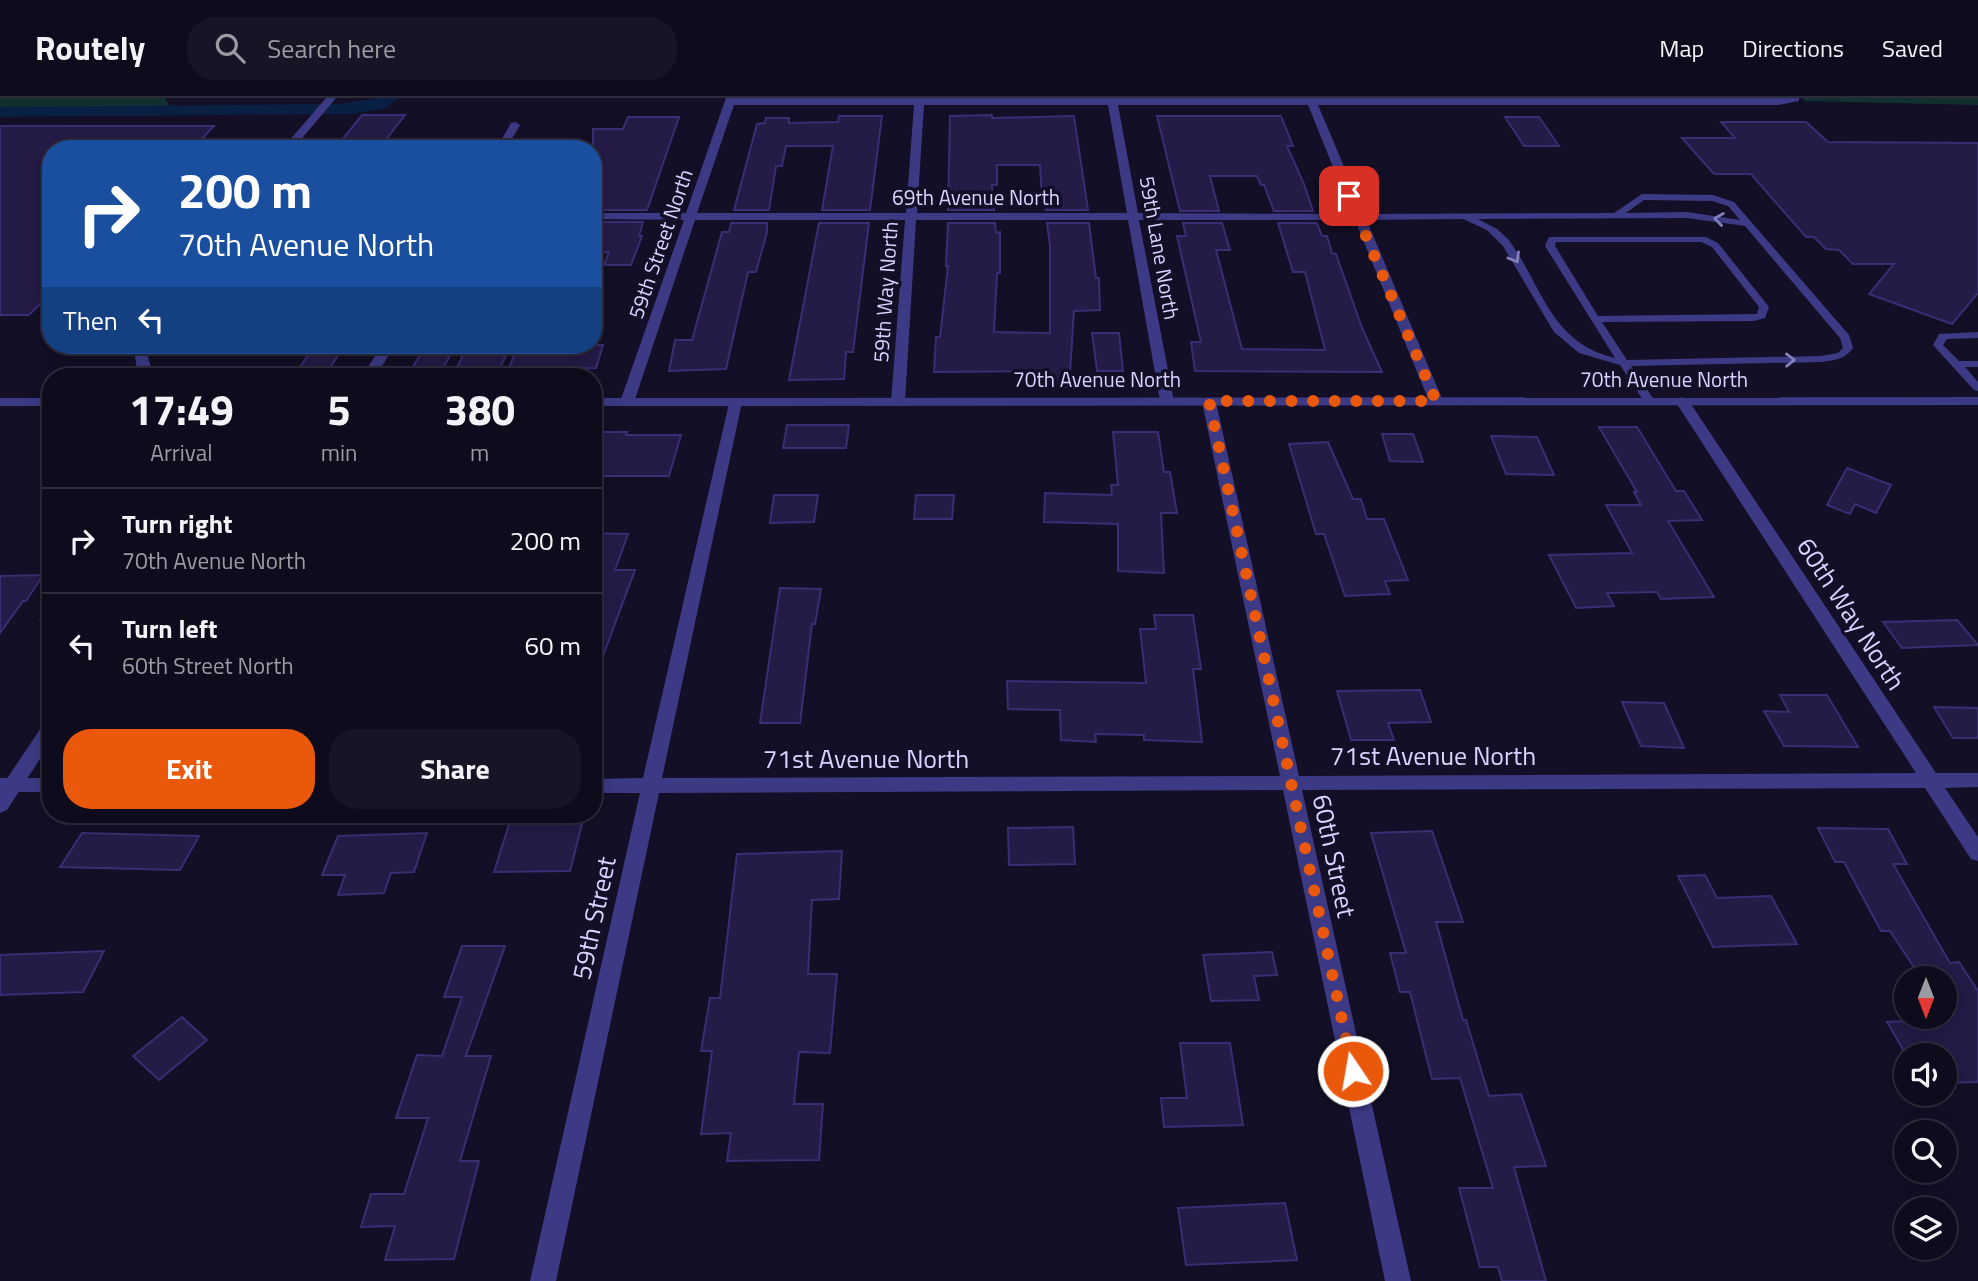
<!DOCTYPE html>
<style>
body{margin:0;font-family:"Titillium Web",sans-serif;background:#171425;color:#f1f3f6;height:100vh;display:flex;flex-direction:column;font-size:26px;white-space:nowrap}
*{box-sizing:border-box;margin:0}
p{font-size:23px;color:#9b9ba3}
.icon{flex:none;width:38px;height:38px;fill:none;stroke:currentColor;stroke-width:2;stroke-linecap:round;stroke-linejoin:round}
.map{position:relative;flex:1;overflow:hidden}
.side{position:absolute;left:42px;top:270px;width:560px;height:455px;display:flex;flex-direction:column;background:#0e0b1c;border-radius:28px;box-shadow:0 4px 18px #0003,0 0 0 2px #2e2b3b}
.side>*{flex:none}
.top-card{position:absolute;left:42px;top:42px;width:560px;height:214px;border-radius:28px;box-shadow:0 4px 18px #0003,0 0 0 2px #2e2b3b;background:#1a4fa0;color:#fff;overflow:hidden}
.needle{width:46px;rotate:180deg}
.tools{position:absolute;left:1894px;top:868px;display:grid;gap:14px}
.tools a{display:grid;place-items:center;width:63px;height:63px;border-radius:50%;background:#0e0b1c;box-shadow:0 4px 18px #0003,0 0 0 2px #2e2b3b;font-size:35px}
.pin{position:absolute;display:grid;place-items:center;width:60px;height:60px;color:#fff;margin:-30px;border-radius:14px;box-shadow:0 4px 10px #0006}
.me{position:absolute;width:77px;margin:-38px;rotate:348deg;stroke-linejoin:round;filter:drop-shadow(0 0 5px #0008)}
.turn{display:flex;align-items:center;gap:24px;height:147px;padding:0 21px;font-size:32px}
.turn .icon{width:91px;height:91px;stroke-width:2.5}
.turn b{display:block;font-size:49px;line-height:60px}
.then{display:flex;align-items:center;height:66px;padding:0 21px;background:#0003;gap:14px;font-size:26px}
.eta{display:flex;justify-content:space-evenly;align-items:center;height:119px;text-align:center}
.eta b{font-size:42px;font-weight:700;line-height:49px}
.cta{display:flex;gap:14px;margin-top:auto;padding:14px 21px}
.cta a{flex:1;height:80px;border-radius:28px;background:#ea580c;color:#fff;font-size:28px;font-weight:700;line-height:80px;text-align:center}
.cta a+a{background:#171425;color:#f1f3f6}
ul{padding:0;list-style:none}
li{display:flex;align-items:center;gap:21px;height:105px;padding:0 21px;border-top:2px solid #2e2b3b}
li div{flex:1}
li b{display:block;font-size:26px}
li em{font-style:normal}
header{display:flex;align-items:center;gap:42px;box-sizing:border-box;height:98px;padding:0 35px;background:#0e0b1c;border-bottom:2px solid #2e2b3b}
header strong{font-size:33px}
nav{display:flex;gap:38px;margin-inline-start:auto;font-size:24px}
.search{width:490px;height:63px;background:#171425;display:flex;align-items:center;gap:18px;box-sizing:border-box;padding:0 24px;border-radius:28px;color:#9b9ba3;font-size:26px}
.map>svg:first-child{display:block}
</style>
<header>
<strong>Routely</strong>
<div class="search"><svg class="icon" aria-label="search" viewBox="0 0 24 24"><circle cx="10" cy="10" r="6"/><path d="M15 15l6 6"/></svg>Search here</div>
<nav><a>Map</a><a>Directions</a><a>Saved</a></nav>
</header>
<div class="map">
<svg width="1978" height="1183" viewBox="0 0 1978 1183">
<rect width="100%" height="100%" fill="#130f26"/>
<g fill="#12302f">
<polygon points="0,0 165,0 172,12 0,11"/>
<polygon points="1803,0 1978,0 1978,7 1804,3"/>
</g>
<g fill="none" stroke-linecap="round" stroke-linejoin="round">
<polygon fill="#0a1f44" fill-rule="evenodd" points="378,0 399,0 385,10 353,16 0,19 0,9 340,6"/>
</g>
<g fill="#241b47" stroke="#3b2d73" stroke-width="2">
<polygon points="362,17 405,17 380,49 337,48"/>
<polygon points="992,17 992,20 1074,18 1088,112 1046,112 1045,101 1042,101 1040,67 997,67 997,87 992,87 994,112 948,112 950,18"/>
<polygon points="839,18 882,18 870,112 822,112 833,48 786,48 782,68 776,68 769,112 734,112 757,26 765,25 766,20 789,20 789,25 838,24"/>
<polygon points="1157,18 1281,18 1293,48 1287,48 1304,86 1313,113 1274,113 1264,87 1261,87 1257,78 1210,78 1219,113 1180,113"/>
<polygon points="628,19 679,19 647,112 593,112 593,31 623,31"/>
<polygon points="1505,19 1539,19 1559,48 1524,48"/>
<polygon points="1721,24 1806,24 1828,44 1978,45 1978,195 1952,226 1869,196 1894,166 1853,166 1839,152 1826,151 1814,139 1806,139 1751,76 1714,76 1682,40 1735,40"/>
<polygon points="0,28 214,28 192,51 51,51 51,195 29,217 0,217"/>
<polygon points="593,124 643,124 639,138 642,138 631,167 604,167 609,154 593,155"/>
<polygon points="731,125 767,125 767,134 756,174 748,174 726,271 669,273 675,242 692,242 722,134 729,134"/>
<polygon points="819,125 869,125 853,254 846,254 844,281 789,282"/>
<polygon points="948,125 995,125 996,135 1000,134 1000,175 997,175 994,234 1050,235 1050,148 1047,125 1089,125 1096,180 1099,180 1100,212 1074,213 1069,289 1050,289 1050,273 934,274 936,239 940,239 948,168 946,168"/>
<polygon points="1183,125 1222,125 1230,152 1216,152 1242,251 1325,252 1305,174 1293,174 1278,125 1317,125 1322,138 1327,138 1332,155 1336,156 1362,230 1382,274 1195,273 1191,244 1201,244 1177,138 1186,138"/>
<polygon points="1092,235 1119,235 1123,273 1097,273"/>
<polygon points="314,247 344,247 329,272 298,273"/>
<polygon points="426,247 456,247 442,272 411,272"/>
<polygon points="569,247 603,247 596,270 508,272 518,248"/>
<polygon points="466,251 509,251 498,274 455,274"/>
<polygon points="787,327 849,327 846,350 783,350"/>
<polygon points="1599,329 1637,329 1676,393 1684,393 1702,422 1668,423 1714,499 1661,501 1657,494 1607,495 1614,508 1576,510 1549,457 1632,455 1606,407 1641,407 1634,394 1637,394"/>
<polygon points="593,334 627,334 626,337 681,337 669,378 593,378"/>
<polygon points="1113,334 1158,334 1164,374 1170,374 1177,415 1161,415 1164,475 1118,473 1118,426 1044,424 1045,395 1112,397 1111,387 1118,387"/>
<polygon points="1382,336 1413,336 1423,364 1390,363"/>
<polygon points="1491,338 1537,339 1554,377 1506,376"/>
<polygon points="1328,344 1353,401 1361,401 1367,421 1384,421 1408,482 1385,483 1390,496 1345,498 1324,436 1316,436 1289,346"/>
<polygon points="1847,370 1891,387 1876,415 1855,406 1850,416 1827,407"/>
<polygon points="774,397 818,397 814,424 770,425"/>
<polygon points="916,397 954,397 952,421 914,421"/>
<polygon points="593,435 628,436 615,472 635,472 597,574 593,574"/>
<polygon points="43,477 26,503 23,503 0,535 0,478"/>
<polygon points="780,490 821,491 815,526 812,526 800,625 760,625"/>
<polygon points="1154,517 1193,517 1201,571 1193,571 1202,644 1144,642 1144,637 1095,636 1096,644 1061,642 1060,612 1008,611 1007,583 1146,585 1140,531 1156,531"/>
<polygon points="1957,522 1978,547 1902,550 1883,524"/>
<polygon points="1420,592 1431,624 1388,625 1394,642 1351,642 1337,593"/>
<polygon points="1780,597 1827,597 1858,649 1784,648 1764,613 1789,614"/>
<polygon points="1622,604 1664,605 1684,650 1641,648"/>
<polygon points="1934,609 1978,610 1978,640 1953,640"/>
<polygon points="583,722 570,773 494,774 510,723"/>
<polygon points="1073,729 1075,766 1009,767 1008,730"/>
<polygon points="1818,730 1888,731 1907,766 1893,766 1950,865 1959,864 1978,893 1978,984 1944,985 1944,957 1906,957 1887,924 1947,921 1944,918 1944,880 1921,880 1890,833 1881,833 1844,764 1835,764"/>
<polygon points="1432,733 1463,824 1436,824 1463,922 1466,922 1489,998 1521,996 1546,1068 1514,1069 1546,1183 1502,1183 1498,1169 1480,1169 1459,1090 1493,1090 1460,980 1432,981 1410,894 1400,894 1390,855 1406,855 1371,735"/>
<polygon points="82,735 199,738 180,772 60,769"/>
<polygon points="427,735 414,774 391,775 384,795 338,797 345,777 322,777 338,738"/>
<polygon points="842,753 839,801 812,802 808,876 837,876 830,955 799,954 794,1006 823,1006 819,1062 727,1063 731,1035 701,1036 712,953 701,953 710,900 720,900 737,756"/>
<polygon points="1705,777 1717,800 1771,798 1797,846 1713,849 1678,778"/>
<polygon points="462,848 505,848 466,958 491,958 460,1063 479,1063 454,1161 385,1162 395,1128 361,1129 371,1096 404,1096 428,1020 396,1020 417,957 442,958 462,899 444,899"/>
<polygon points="104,853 83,894 0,897 0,857"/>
<polygon points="1272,854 1277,877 1254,878 1259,902 1211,903 1203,857"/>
<polygon points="182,919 207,942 159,982 133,958"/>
<polygon points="1180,945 1230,945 1243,1027 1164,1029 1161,1000 1187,1000"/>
<polygon points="1285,1105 1297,1162 1186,1167 1178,1110"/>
</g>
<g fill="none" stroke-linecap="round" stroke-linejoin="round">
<g fill="#3d3a85" fill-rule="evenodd">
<path d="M1642,96L1713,97L1734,104L1849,237L1853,250C1844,262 1835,262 1821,264L1631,268L1655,303L1649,306L1645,305L1620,267L1579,255L1554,234L1503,148L1487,132L1463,121L1358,122L1353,119L1358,116L1614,115ZM1644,102L1712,103L1728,108L1740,122L1687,114L1626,115ZM1687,120L1745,128L1840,240L1843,250L1838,255L1821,258L1627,262L1602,224L1754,223L1765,220L1769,209L1718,145L1706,139H1549L1545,148L1615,260C1549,244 1543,188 1508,141L1497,131L1478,121ZM1556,144H1701L1712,149L1759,209L1757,216L1598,218L1555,148Z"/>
<polygon points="1978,234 1978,240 1947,241 1943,247 1959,263 1978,263 1978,269 1965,269 1978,284 1978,293 1974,292 1933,247 1939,236"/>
<polygon points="51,512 51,533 46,531 39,523 46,514"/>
</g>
<g fill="#3d3a85" fill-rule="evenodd">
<path d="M726,0H1799V3L1778,7H1318L1443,303L1441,306H1431L1429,303L1355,122H1139L1174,303L1167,307L1160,303L1128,122H916L905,304L898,308L891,304L905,122H695L634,304L632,307H622L620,304L684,122L593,121V115H686ZM734,7H914L906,115H697ZM924,7H1108L1127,115H917ZM1118,7H1308L1352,116L1138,115Z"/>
<polygon points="515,24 520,27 506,51 496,51 511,25"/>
<polygon points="382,247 395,247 376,278 362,278"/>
<polygon points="1682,299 1689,303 1936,675 1978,675 1978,689 1945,690 1978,739 1978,763 1971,761 1925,690 1302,692 1411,1183 1385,1183 1283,692 659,695 556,1183 530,1183 640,695 593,695 593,681 643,680 730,301 740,301 742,304 662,680 1280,678 1202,304 1209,300 1216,304 1299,678 1916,675 1675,303"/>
<rect x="0" y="680" width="51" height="14"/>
</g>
<g fill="#3d3a85" fill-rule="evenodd">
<polygon points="326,0 336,0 293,51 282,51"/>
<polygon points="133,247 145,247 151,270 157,278 143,278 137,271"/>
<polygon points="1978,299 1978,307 593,308 593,300"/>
<rect x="0" y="300" width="51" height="8"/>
<polygon points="51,622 51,644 7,712 0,715 0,691 45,624"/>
</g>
</g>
<defs><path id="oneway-chevron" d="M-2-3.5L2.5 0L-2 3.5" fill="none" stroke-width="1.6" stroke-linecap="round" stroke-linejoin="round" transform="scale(1.75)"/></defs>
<g stroke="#837fbc">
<use href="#oneway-chevron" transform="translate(1719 121) rotate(-172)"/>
<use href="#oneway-chevron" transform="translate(1515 160) rotate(60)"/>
<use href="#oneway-chevron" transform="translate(1790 262) rotate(-1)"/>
</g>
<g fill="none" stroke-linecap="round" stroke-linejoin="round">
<polyline stroke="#ea580c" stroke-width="12" stroke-dasharray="0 21.6" points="1349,98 1436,303 1209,303 1353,973"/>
</g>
<g text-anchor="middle" stroke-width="7" stroke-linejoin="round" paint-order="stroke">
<g font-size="21" fill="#d9d4ff" stroke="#130f26">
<text x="976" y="107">69th Avenue North</text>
<text transform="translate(661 146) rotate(-71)" y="7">59th Street North</text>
<text transform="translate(1159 150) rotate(80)" y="7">59th Lane North</text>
<text transform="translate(886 194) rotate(-86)" y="7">59th Way North</text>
<text x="1097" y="289">70th Avenue North</text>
<text x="1664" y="289">70th Avenue North</text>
</g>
<g font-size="26" fill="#d9d4ff" stroke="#130f26">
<text transform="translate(1851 516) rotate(57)" y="9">60th Way North</text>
<text x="1433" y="667">71st Avenue North</text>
<text x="866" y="670">71st Avenue North</text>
<text transform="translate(1334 758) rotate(78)" y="9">60th Street</text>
<text transform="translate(594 820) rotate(-78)" y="9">59th Street</text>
</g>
</g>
</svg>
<div class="tools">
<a><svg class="needle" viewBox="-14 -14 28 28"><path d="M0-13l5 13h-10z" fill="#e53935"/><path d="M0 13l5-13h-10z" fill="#9b9ba3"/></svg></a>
<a><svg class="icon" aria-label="sound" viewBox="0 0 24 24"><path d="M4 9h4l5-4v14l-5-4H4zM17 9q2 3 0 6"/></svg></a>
<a><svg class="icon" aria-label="search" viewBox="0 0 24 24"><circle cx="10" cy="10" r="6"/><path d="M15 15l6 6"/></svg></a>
<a><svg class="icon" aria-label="layers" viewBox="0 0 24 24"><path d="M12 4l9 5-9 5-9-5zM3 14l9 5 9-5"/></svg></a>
</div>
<div class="pin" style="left:1349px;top:98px;background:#d93025"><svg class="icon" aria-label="arrive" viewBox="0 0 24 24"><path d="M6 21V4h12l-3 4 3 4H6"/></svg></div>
<svg class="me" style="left:1353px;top:973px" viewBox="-20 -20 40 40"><circle r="17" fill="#ea580c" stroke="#fff" stroke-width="3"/><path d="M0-11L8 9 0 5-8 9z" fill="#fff"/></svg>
<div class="top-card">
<div class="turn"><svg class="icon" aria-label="right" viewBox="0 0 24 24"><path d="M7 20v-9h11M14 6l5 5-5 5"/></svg><div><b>200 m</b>70th Avenue North</div></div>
<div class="then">Then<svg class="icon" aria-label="left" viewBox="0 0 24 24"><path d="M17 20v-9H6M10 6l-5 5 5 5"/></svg></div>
</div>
<section class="side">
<div class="eta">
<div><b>17:49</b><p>Arrival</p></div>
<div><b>5</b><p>min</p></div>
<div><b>380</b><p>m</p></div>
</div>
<ul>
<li><svg class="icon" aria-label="right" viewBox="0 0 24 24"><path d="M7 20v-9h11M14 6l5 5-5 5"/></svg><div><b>Turn right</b><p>70th Avenue North</p></div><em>200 m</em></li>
<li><svg class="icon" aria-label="left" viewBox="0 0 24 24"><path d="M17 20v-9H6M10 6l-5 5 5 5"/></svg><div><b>Turn left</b><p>60th Street North</p></div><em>60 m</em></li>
</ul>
<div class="cta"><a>Exit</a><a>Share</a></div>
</section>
</div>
